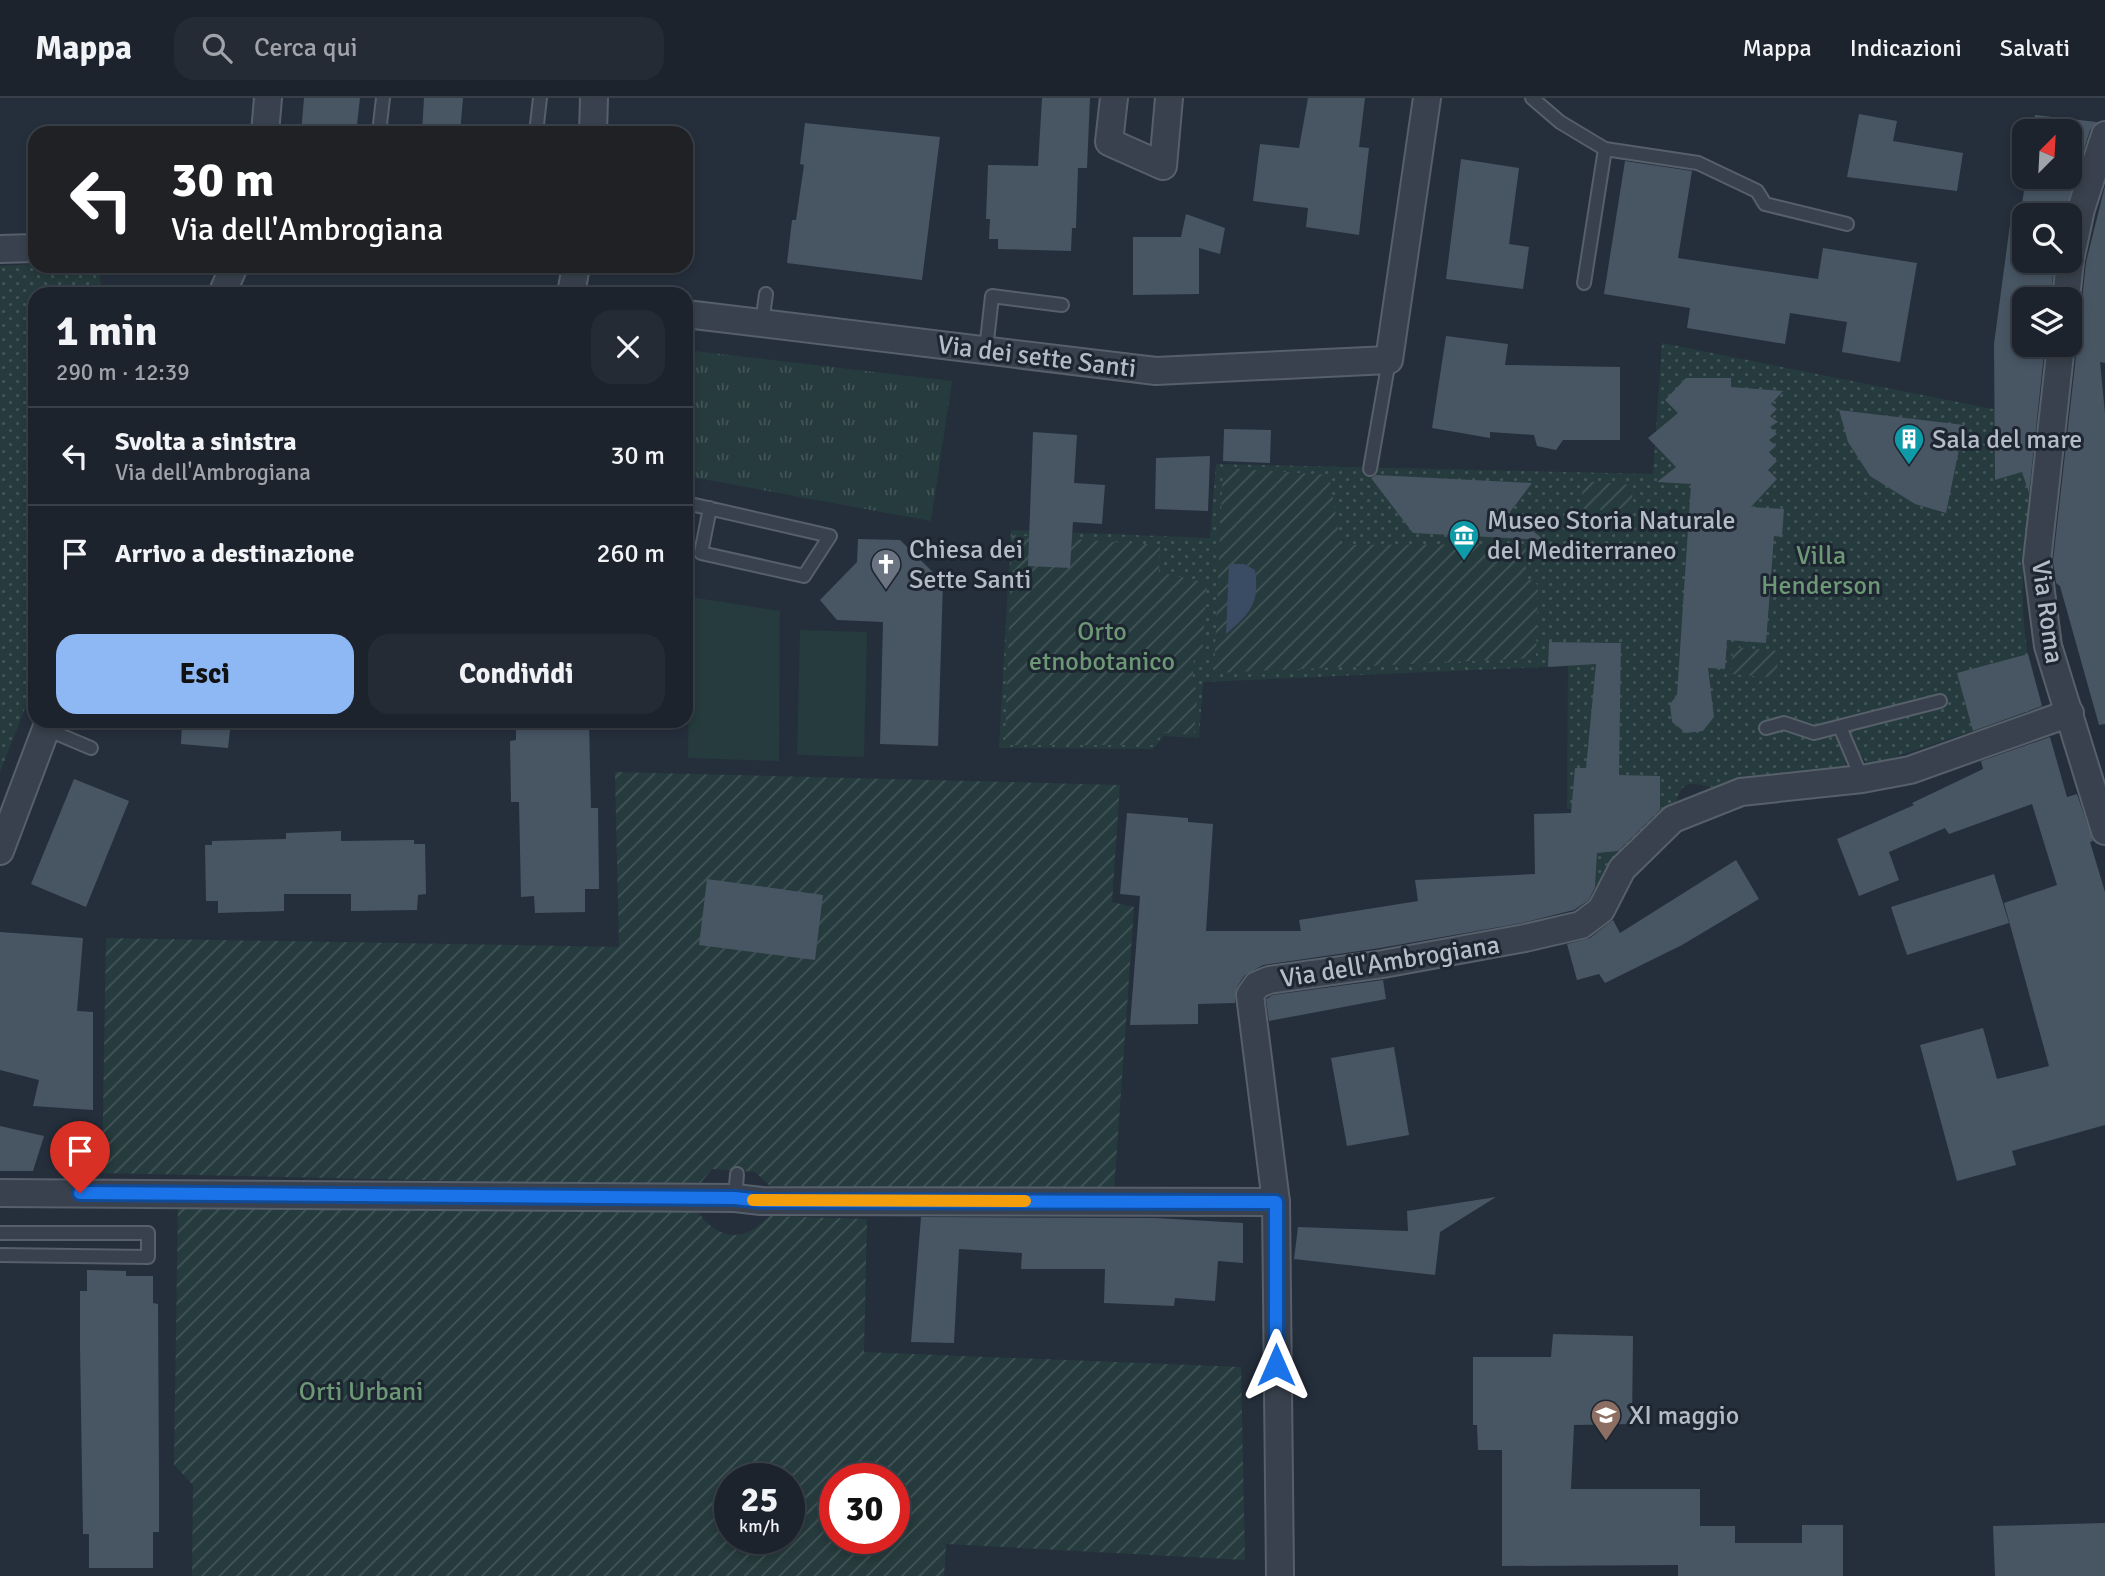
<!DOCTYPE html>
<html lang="it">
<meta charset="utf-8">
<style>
body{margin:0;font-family:Signika,sans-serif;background:#252b35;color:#f1f3f6;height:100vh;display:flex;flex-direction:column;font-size:26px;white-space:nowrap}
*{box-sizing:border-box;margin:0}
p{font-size:23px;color:#a0a4aa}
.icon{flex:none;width:38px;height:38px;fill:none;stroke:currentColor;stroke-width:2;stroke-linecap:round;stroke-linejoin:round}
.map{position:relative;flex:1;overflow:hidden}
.details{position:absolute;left:28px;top:189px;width:665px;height:441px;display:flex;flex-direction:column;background:#1c232d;border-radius:21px;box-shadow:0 4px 10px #0003,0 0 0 2px #3a4049}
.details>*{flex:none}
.banner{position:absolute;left:28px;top:28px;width:665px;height:147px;border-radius:21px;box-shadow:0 4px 10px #0003,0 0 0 2px #3a4049;background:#202124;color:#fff;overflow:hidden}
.needle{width:46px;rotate:24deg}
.tools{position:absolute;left:2012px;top:21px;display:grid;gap:14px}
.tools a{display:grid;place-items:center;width:70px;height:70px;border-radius:14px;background:#1c232d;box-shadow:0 4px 10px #0003,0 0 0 2px #3a4049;font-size:35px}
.speed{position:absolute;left:714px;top:1365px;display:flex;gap:14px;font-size:35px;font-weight:700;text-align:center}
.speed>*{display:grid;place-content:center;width:91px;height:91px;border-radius:50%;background:#1c232d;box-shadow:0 4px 10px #0003,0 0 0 2px #3a4049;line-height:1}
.speed small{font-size:18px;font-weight:400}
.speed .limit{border:10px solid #d22;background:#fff;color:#111}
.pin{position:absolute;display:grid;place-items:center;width:60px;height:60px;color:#fff;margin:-72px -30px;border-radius:50% 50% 50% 0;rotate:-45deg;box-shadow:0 0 7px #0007}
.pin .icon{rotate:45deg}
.me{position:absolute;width:77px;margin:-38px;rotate:0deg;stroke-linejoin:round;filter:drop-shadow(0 0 5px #0008)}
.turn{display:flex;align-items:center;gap:24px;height:147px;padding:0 28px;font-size:32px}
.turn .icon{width:91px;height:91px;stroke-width:2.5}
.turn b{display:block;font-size:49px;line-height:60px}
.round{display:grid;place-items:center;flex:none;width:74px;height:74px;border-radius:21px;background:#252b35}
.head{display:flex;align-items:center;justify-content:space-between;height:119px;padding:0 28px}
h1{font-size:42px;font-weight:700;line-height:52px}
.cta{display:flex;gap:14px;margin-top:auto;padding:14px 28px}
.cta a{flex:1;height:80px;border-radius:21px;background:#8db8f4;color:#111;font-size:28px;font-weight:700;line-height:80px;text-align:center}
.cta a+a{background:#252b35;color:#f1f3f6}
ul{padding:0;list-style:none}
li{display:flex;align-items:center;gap:21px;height:98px;padding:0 28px;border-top:2px solid #3a4049}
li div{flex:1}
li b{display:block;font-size:26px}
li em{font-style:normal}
header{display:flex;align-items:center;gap:42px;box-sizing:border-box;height:98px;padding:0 35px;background:#1c232d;border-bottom:2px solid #3a4049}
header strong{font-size:33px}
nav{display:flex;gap:38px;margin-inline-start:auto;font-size:24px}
.search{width:490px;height:63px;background:#252b35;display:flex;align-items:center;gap:18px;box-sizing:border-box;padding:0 24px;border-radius:21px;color:#a0a4aa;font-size:26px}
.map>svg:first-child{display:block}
</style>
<header>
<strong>Mappa</strong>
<div class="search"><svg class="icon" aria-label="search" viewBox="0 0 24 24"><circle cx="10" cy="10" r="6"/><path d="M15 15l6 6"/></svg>Cerca qui</div>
<nav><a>Mappa</a><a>Indicazioni</a><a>Salvati</a></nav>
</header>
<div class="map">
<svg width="2105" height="1478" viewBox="0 0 2105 1478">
<defs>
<pattern id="grass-tufts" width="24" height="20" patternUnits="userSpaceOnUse" patternTransform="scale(1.75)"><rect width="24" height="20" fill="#263b3d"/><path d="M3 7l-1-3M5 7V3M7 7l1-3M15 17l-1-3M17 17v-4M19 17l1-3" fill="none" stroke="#435558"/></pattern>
<pattern id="park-dots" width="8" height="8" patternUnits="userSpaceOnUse" patternTransform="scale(1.75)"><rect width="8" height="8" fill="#263b3d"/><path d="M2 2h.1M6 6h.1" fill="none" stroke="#435558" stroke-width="1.8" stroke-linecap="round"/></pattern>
<pattern id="garden-furrows" width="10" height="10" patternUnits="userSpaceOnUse" patternTransform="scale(1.75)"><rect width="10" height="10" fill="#263b3d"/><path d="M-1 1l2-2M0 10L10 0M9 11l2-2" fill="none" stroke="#435558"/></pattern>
</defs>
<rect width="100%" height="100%" fill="#252f3c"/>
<polygon fill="url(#grass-tufts)" points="686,252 952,283 931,423 686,378"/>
<g fill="url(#park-dots)">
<polygon points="35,166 99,168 101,196 35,196 35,585 0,674 0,168"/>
<path d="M1662,245L2043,321C2031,398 2014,479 2028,557C2031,576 2038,595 2044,614L1973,633L1877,665H1867L1862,659L1846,662L1843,677L1716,698L1711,689C1685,682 1679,686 1675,712L1594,809L1596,711H1567L1568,568L1203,584L1199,640L1164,638L1153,651L999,650L1011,432L1210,440L1216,366L1653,376Z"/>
</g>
<g fill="url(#garden-furrows)" fill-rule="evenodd">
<polygon points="1223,370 1329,377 1341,447 1526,446 1526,479 1538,487 1536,560 1214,575"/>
<polygon points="1583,383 1633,387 1631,415 1581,410"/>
<polygon points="1012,437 1160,447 1159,474 1207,485 1202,559 1194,559 1192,589 1198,590 1194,637 1162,634 1154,647 1005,647"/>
<polygon points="1733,549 1779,553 1776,580 1731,576"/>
<polygon points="615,674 1120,687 1112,804 1134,809 1114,1093 770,1088 755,1074 712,1071 698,1088 102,1075 106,840 619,849"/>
<path d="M178,1106L698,1114C720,1144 745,1144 769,1118L867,1121L864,1254L1241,1269L1245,1462L946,1446L944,1478H192L193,1387L174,1367ZM730,1381H789V1440H730ZM835,1381H894V1440H835Z"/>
</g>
<g fill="#263b3d">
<polygon points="690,499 780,513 779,663 688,660"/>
<polygon points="800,532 867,534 864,659 797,657"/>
</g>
<path fill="#394c63" d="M1229,466H1244L1255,472C1260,506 1250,515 1226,536Z"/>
<g fill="#485563">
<polygon points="304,0 360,0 356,35 301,35"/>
<polygon points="424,0 463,0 460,35 422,35"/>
<polygon points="1042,0 1090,0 1087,70 1078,70 1076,130 1072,130 1071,153 998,151 998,141 989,141 990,121 986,121 988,67 1038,68"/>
<polygon points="1308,0 1365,0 1359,49 1369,50 1359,137 1306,129 1308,110 1253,103 1260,46 1299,50"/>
<polygon points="1859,16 1897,23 1893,43 1963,55 1957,93 1847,79"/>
<polygon points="2035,17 2097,24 2090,32 2064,117 2025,117 2025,163 2054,163 2051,201 2025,201 2025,247 2045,247 2029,395 2022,374 1995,382 1994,246 2011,119 2020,120 2026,79 2070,79 2070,33 2033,33"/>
<polygon points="805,25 940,39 922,182 787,165 792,122 796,122 804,67 800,66"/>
<polygon points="1461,61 1519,70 1509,146 1529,149 1523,191 1446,181"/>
<polygon points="1625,63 1692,73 1678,160 1818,181 1823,150 1917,165 1900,264 1842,254 1847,224 1790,215 1785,246 1687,230 1690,210 1604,196"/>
<polygon points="2105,88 2105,265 2100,264 2105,315 2105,626 2099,627 2060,488 2056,485 2053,463 2077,249 2070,234 2070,216 2078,211 2082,203 2086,164"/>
<polygon points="1186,116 1225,130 1220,156 1199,150 1199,196 1133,197 1133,139 1181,139"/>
<polygon points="1446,238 1508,246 1505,267 1620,269 1620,342 1563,342 1556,352 1537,348 1534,337 1490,334 1490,340 1432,330"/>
<polygon points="1686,280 1731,280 1731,289 1783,293 1771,306 1777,311 1770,318 1778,324 1770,329 1777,336 1769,342 1776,348 1769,354 1777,363 1768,372 1777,381 1751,409 1784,411 1782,439 1774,438 1766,545 1727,542 1725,571 1708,570 1714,619 1703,633 1686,635 1672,624 1670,606 1677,597 1691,386 1657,384 1676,369 1648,340 1678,315 1665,302"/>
<polygon points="1839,312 1964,327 1946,415 1915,406 1870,378 1848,344"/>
<polygon points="1224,331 1271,332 1270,365 1223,363"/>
<polygon points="1033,334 1077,337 1074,385 1105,387 1102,426 1073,424 1070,470 1028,468"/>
<polygon points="1210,358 1208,413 1155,411 1156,360"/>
<polygon points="1376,377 1532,385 1510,414 1544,442 1413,435 1371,380"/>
<polygon points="858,441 900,442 943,484 938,648 880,646 883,524 837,522 820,502 857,464"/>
<polygon points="1549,544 1621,545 1619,677 1660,678 1660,712 1618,753 1597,755 1595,789 1589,802 1574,812 1522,825 1380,850 1263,867 1244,878 1237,889 1235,905 1198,906 1198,926 1130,927 1140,798 1120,796 1127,715 1188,720 1188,724 1213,726 1206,833 1301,833 1299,822 1418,803 1415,782 1535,776 1534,716 1571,715 1575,670 1586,670 1596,566 1548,569"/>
<polygon points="2028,556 2042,608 1973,633 1957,575"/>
<polygon points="182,623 231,623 228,650 181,646"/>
<polygon points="589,623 591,710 598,710 599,791 585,791 585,814 535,815 534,798 521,799 519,704 511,704 510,643 516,642 516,624"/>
<polygon points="2050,639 2067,699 2077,696 2093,743 2090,744 2105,794 2105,1027 2012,1053 2016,1067 1957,1083 1920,947 1983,930 1997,981 2049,968 2004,805 2057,787 2032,706 1949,736 1945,730 1889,754 1899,782 1859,798 1837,741 1914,707 1912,705 1983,671 1981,663"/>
<polygon points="74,681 129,703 86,809 31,786"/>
<polygon points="341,733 341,743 414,742 414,746 425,746 426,796 418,797 417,812 351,813 351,796 284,796 284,813 218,815 218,803 206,803 205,747 212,747 212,743 286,741 286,735"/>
<polygon points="1736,762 1759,801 1682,847 1605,885 1599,876 1577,882 1567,846 1590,840 1613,822 1620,835"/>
<polygon points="1994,776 2009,825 1907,857 1891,809"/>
<polygon points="707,781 823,797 815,862 699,847"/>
<polygon points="0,834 83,840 77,913 93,914 93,1012 33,1008 39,982 0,972"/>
<polygon points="1383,882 1386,901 1269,923 1266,901 1273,897"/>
<polygon points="1394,949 1409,1037 1347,1048 1331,960"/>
<polygon points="0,1028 44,1038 33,1073 0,1073"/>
<polygon points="1496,1099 1440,1134 1435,1177 1294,1161 1298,1129 1408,1133 1407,1113"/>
<polygon points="921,1119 1156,1120 1243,1125 1243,1165 1218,1163 1215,1203 1175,1200 1174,1208 1104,1205 1105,1171 1021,1171 1022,1155 959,1151 954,1245 911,1244"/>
<polygon points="87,1172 126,1173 126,1178 153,1178 153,1205 158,1206 159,1382 159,1434 153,1434 153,1470 89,1470 89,1436 83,1436 80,1250 80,1193 87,1193"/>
<polygon points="1553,1236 1633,1238 1632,1326 1574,1327 1571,1391 1700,1391 1700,1428 1735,1428 1735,1445 1802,1445 1802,1427 1843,1427 1843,1478 1678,1478 1678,1467 1502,1468 1502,1352 1478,1352 1477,1327 1473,1327 1473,1259 1551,1259"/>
<polygon points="2105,1425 2105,1478 1995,1478 1993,1428"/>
</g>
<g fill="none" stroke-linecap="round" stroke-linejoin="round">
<g stroke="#565f6a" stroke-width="16">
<g id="lane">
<polyline points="1532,0 1560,24 1605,51 1698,65 1757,93 1765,106 1847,126"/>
<polyline points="379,35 383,0"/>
<polyline points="536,35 540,0"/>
<polyline points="1584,185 1605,51"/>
<polyline points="762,225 766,196"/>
<polyline points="986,252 992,198 1062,207"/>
<polyline points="1370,371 1389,262"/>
<polyline points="686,405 830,438 804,478 701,455 710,410"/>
<polyline points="1840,629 1862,681"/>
<polyline points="1766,630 1784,625 1814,635 1940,603"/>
<polyline points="46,631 91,650"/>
<polyline points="735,1100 737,1076"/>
<polyline points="0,1135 148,1135 148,1159 0,1157"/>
</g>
</g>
<g stroke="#565f6a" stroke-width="30">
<g id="street">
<polyline points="1114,0 1109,44 1163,68 1169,0"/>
<polyline points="265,35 268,0"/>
<polyline points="593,35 594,0"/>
<polyline points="0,151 35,150"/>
<polyline points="2070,162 2081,111 2105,37"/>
<polyline points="222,196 234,168"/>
<polyline points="571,196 576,168"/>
<polyline points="2066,201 2070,163"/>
<polyline points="686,216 1156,273 1389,262 1427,0"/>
<polyline points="2061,247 2037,463 2048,548 2105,733"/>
<polyline points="0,753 49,623"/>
<polyline points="0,1095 735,1100 761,1103 1276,1104"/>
<polyline points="1280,1478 1276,1104 1250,897 1257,887 1269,882 1383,866 1525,840 1581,827 1601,812 1622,771 1673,721 1741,694 1862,681 1910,672 2070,615"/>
</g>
</g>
<use href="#lane" stroke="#38414d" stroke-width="12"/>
<use href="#street" stroke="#38414d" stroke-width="26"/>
</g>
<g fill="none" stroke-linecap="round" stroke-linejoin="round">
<g stroke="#114b97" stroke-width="18">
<polyline id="route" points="80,1095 735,1100 761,1103 1276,1104 1276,1267"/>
</g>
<use href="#route" stroke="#1a73e8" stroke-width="12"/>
<polyline stroke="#f59e0b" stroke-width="12" points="753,1102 1025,1103"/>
</g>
<defs>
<g id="building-pin" transform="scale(1.575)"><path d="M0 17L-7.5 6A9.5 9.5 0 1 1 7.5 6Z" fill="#0f9aa8" stroke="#1d2631"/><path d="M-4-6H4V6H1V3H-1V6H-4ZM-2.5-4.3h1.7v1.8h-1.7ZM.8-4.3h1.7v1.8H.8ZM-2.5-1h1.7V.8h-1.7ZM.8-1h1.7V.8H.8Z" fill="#fff"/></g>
<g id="museum-pin" transform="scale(1.575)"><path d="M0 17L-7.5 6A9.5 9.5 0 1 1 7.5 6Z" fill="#0f9aa8" stroke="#1d2631"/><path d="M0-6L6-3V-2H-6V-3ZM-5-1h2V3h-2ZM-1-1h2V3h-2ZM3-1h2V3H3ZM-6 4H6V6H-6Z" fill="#fff"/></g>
<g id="church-pin" transform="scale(1.575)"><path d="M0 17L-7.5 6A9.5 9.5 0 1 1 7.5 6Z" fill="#6b7280" stroke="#1d2631"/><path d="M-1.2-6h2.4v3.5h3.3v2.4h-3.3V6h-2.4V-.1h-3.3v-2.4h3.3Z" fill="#fff"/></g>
<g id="school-pin" transform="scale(1.575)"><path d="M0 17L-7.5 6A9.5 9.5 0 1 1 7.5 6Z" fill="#8d6e63" stroke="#1d2631"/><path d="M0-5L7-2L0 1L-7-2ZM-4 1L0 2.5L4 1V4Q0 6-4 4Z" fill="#fff"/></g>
</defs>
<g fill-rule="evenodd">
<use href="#building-pin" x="1909" y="341"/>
<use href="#museum-pin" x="1464" y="437"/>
<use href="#church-pin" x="886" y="466"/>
<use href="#school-pin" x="1606" y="1317"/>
</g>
<g text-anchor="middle" stroke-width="6" stroke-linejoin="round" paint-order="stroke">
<g font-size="26" fill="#b4bcc8" stroke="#1d2631">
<text transform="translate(1037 258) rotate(7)" y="9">Via dei sette Santi</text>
<text transform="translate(2048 514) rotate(82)" y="9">Via Roma</text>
<text transform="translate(1390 863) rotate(-9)" y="9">Via dell'Ambrogiana</text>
</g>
<g font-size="26" fill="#b4bcc8" stroke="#1d2631" text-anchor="start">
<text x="1932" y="350">Sala del mare</text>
<text x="1487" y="431">Museo Storia Naturale<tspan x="1487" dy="30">del Mediterraneo</tspan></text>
<text x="909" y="460">Chiesa dei<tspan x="909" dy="30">Sette Santi</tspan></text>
<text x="1629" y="1326">XI maggio</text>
</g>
<g font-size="26" fill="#6c9875" stroke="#1d2631">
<text x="1821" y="466">Villa<tspan x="1821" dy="30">Henderson</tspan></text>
<text x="1102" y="542">Orto<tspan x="1102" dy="30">etnobotanico</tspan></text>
<text x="361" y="1302">Orti Urbani</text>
</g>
</g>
</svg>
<div class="tools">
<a><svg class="needle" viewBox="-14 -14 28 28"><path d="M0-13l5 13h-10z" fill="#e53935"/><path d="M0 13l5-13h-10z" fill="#a0a4aa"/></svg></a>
<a><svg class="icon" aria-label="search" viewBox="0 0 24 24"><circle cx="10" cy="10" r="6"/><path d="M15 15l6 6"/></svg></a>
<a><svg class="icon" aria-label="layers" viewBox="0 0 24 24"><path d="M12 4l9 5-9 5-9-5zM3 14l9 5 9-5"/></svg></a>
</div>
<div class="speed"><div>25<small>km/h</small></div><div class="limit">30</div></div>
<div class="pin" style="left:80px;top:1095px;background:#d93025"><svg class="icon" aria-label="arrive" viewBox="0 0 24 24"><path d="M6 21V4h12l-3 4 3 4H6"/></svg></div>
<svg class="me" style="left:1276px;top:1267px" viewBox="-20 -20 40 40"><path d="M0-17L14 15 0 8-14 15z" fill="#1a73e8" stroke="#fff" stroke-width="4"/></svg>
<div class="banner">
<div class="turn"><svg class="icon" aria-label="left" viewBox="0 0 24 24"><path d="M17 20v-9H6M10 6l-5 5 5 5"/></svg><div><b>30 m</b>Via dell'Ambrogiana</div></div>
</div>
<section class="details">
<div class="head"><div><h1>1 min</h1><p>290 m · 12:39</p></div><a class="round"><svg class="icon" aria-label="close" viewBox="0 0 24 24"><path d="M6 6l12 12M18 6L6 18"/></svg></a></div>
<ul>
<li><svg class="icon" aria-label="left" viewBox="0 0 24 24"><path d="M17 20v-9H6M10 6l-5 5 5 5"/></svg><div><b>Svolta a sinistra</b><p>Via dell'Ambrogiana</p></div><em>30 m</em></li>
<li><svg class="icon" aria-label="arrive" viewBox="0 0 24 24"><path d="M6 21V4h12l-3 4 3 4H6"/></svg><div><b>Arrivo a destinazione</b></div><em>260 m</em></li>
</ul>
<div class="cta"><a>Esci</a><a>Condividi</a></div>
</section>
</div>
